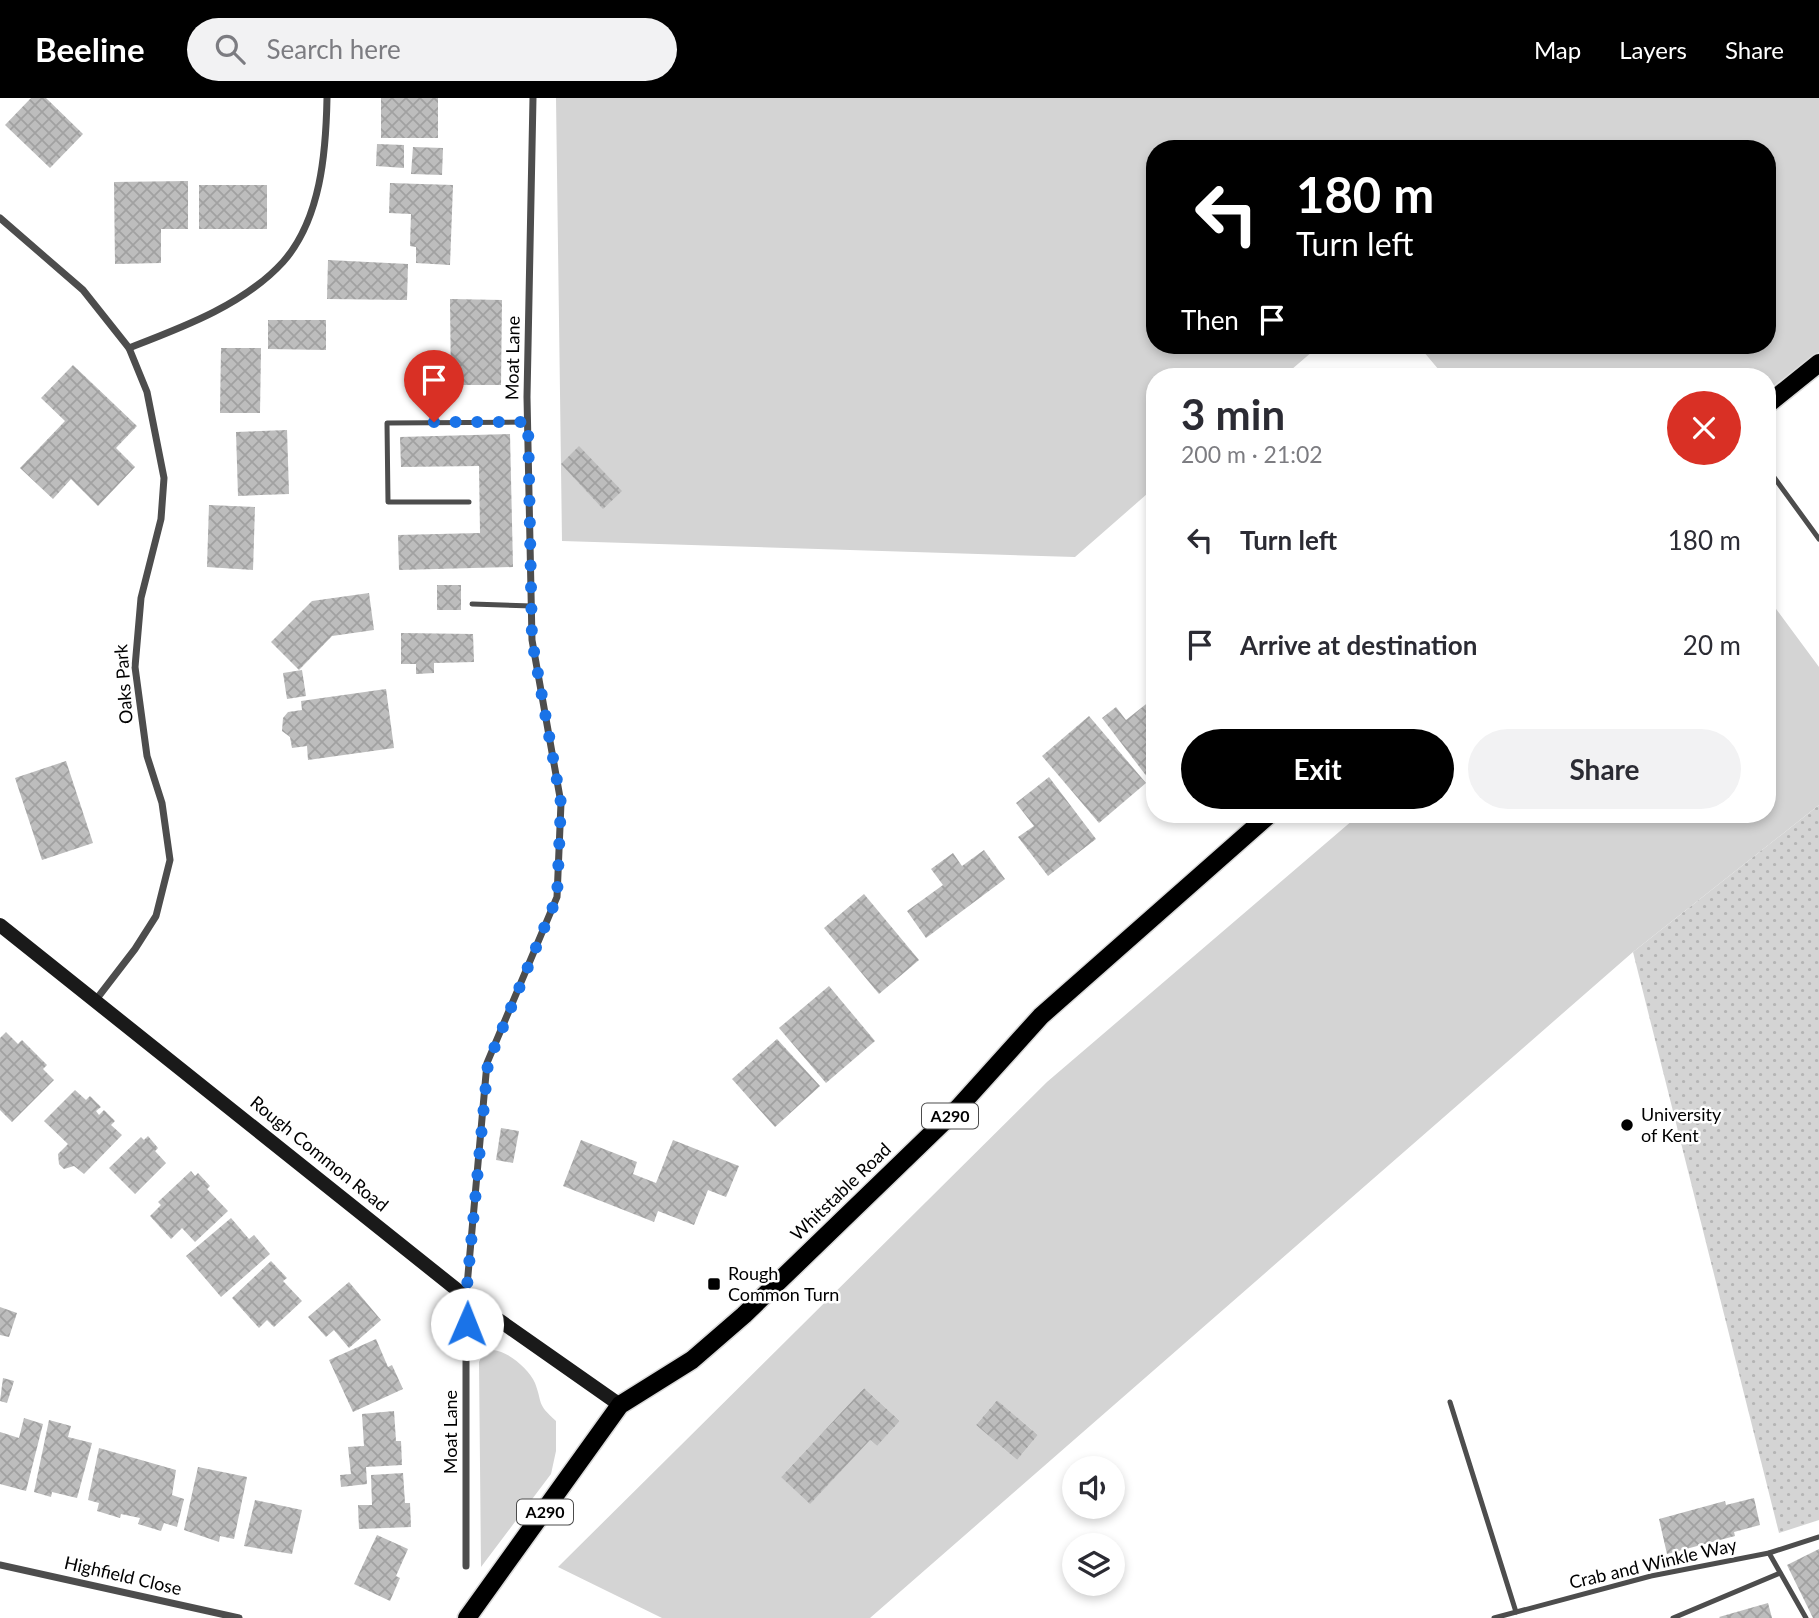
<!DOCTYPE html>
<meta charset="utf-8">
<style>
body{margin:0;font-family:Lato,sans-serif;background:#f2f2f3;color:#2b2b33;height:100vh;display:flex;flex-direction:column;font-size:26px;white-space:nowrap}
*{box-sizing:border-box;margin:0}
p{font-size:23px;color:#7c7c81}
.icon{flex:none;width:38px;height:38px;fill:none;stroke:currentColor;stroke-width:2;stroke-linecap:round;stroke-linejoin:round}
.map{position:relative;flex:1;overflow:hidden}
.sheet{position:absolute;left:1146px;top:270px;width:630px;height:455px;display:flex;flex-direction:column;background:#fff;border-radius:28px;box-shadow:0 4px 10px #0003}
.sheet>*{flex:none}
.top-card{position:absolute;left:1146px;top:42px;width:630px;height:214px;border-radius:28px;box-shadow:0 4px 10px #0003;background:#000;color:#fff;overflow:hidden}
.controls{position:absolute;left:1062px;top:1358px;display:grid;gap:14px}
.controls a{display:grid;place-items:center;width:63px;height:63px;border-radius:50%;background:#fff;box-shadow:0 4px 10px #0003;font-size:35px}
.pin{position:absolute;display:grid;place-items:center;width:60px;height:60px;color:#fff;margin:-72px -30px;border-radius:50% 50% 50% 0;rotate:-45deg;box-shadow:0 0 7px #0007}
.pin .icon{rotate:45deg}
.me{position:absolute;width:77px;margin:-38px;rotate:1deg;stroke-linejoin:round;filter:drop-shadow(0 0 5px #0008)}
.turn{display:flex;align-items:center;gap:24px;height:147px;padding:0 35px;font-size:32px}
.turn .icon{width:91px;height:91px;stroke-width:2.5}
.turn b{display:block;font-size:49px;line-height:60px}
.then{display:flex;align-items:center;height:66px;padding:0 35px;background:#0003;gap:14px;font-size:26px}
.round{display:grid;place-items:center;flex:none;width:74px;height:74px;border-radius:37px;background:#f2f2f3}
.overview{display:flex;align-items:center;justify-content:space-between;height:119px;padding:0 35px}
h1{font-size:42px;font-weight:700;line-height:52px}
.action{display:flex;gap:14px;margin-top:auto;padding:14px 35px}
.action a{flex:1;height:80px;border-radius:42px;background:#000;color:#fff;font-size:28px;font-weight:700;line-height:80px;text-align:center}
.action a+a{background:#f2f2f3;color:#2b2b33}
ul{padding:0;list-style:none}
li{display:flex;align-items:center;gap:21px;height:105px;padding:0 35px}
li div{flex:1}
li b{display:block;font-size:26px}
li em{font-style:normal}
header{display:flex;align-items:center;gap:42px;box-sizing:border-box;height:98px;padding:0 35px;background:#000;color:#fff}
header strong{font-size:33px}
nav{display:flex;gap:38px;margin-inline-start:auto;font-size:24px}
.search{width:490px;height:63px;background:#f2f2f3;display:flex;align-items:center;gap:18px;box-sizing:border-box;padding:0 24px;border-radius:38px;color:#7c7c81;font-size:26px}
.map>svg:first-child{display:block}
</style>
<header>
<strong>Beeline</strong>
<div class="search"><svg class="icon" aria-label="search" viewBox="0 0 24 24"><circle cx="10" cy="10" r="6"/><path d="M15 15l6 6"/></svg>Search here</div>
<nav><a>Map</a><a>Layers</a><a>Share</a></nav>
</header>
<div class="map">
<svg width="1819" height="1520" viewBox="0 0 1819 1520">
<defs>
<pattern id="park-dots" width="8" height="8" patternUnits="userSpaceOnUse" patternTransform="scale(1.75)"><rect width="8" height="8" fill="#d4d4d4"/><path d="M2 2h.1M6 6h.1" fill="none" stroke="#b4b4b4" stroke-width="1.8" stroke-linecap="round"/></pattern>
<pattern id="building-cross-hatch" width="8" height="8" patternUnits="userSpaceOnUse" patternTransform="scale(1.75)"><rect width="8" height="8" fill="#bdbdbd"/><path d="M0 0l8 8M0 8l8-8" fill="none" stroke="#a1a1a1"/></pattern>
</defs>
<rect width="100%" height="100%" fill="#fff"/>
<g fill="#d4d4d4" fill-rule="evenodd">
<polygon points="556,0 1819,0 1819,254 1768,292 1768,278 1444,278 1418,247 1768,247 1768,51 1155,51 1155,247 1320,247 1284,278 1155,278 1155,389 1075,459 562,443"/>
<path d="M1768,500L1819,569V707L1633,854L870,1520H662L558,1469L1047,984L1360,716H1768ZM864,1290L900,1323L877,1348L870,1342L781,1379ZM997,1302L1038,1337L1017,1362L976,1327Z"/>
<path d="M493,1252C508,1253 529,1271 535,1285C543,1306 536,1305 556,1323V1353L551,1376L481,1469L479,1264L482,1257Z"/>
</g>
<polygon fill="url(#park-dots)" points="1819,707 1819,1422 1779,1435 1633,854"/>
<g fill="url(#building-cross-hatch)">
<polygon points="31,0 46,0 83,36 50,70 5,27"/>
<rect x="381" y="0" width="57" height="40"/>
<polygon points="377,46 404,47 404,70 376,68"/>
<polygon points="413,49 443,50 442,77 411,76"/>
<polygon points="188,83 188,131 161,131 161,165 115,166 114,84"/>
<polygon points="390,85 453,87 450,167 416,165 416,149 410,148 411,116 389,115"/>
<rect x="199" y="87" width="68" height="44"/>
<polygon points="328,162 408,166 407,202 327,201"/>
<polygon points="450,201 502,202 501,287 451,287"/>
<polygon points="268,222 326,222 326,252 268,251"/>
<polygon points="221,250 261,250 260,315 220,315"/>
<polygon points="73,267 137,328 116,350 135,369 98,408 71,381 53,401 20,370 65,323 41,300"/>
<polygon points="287,332 289,396 238,398 236,334"/>
<polygon points="510,336 513,469 399,472 398,437 480,435 479,368 401,369 400,339"/>
<polygon points="579,348 622,393 603,411 561,366"/>
<polygon points="209,407 255,409 253,472 207,469"/>
<rect x="437" y="487" width="24" height="25"/>
<polygon points="369,495 374,532 332,538 299,572 271,544 312,503"/>
<polygon points="401,535 473,536 474,564 434,565 434,575 416,576 416,566 401,566"/>
<polygon points="302,572 306,598 287,601 283,575"/>
<polygon points="386,591 394,650 308,662 307,648 292,650 290,639 282,633 283,620 288,614 302,612 301,603"/>
<polygon points="1155,599 1155,681 1151,684 1102,620 1116,609 1126,622"/>
<polygon points="1089,618 1146,685 1099,725 1042,658"/>
<polygon points="66,663 93,745 42,762 15,680"/>
<polygon points="1049,679 1096,741 1048,778 1018,739 1034,728 1016,705"/>
<polygon points="984,752 1005,781 926,840 907,813 943,787 931,771 953,755 962,768"/>
<polygon points="864,796 919,862 879,896 824,830"/>
<polygon points="829,888 875,943 826,985 779,930"/>
<polygon points="6,934 18,946 22,942 47,967 43,971 54,982 12,1024 0,1012 0,940"/>
<polygon points="777,941 820,988 775,1029 732,981"/>
<polygon points="75,992 86,1002 90,998 101,1009 96,1013 99,1017 104,1012 115,1023 111,1027 122,1037 84,1076 74,1068 64,1071 59,1066 58,1056 68,1046 44,1023"/>
<polygon points="501,1030 519,1033 513,1065 496,1062"/>
<polygon points="148,1038 158,1050 155,1053 166,1065 135,1096 109,1070 141,1039 144,1042"/>
<polygon points="581,1042 637,1064 633,1076 656,1085 673,1042 739,1068 726,1099 708,1092 694,1127 658,1113 654,1124 563,1088"/>
<polygon points="191,1073 195,1078 198,1075 210,1088 207,1091 228,1113 195,1144 182,1130 171,1141 150,1118 161,1107 158,1104"/>
<polygon points="231,1120 249,1141 254,1137 270,1156 221,1199 186,1158"/>
<polygon points="271,1163 287,1180 283,1183 302,1203 274,1229 267,1222 259,1230 232,1200"/>
<polygon points="349,1184 381,1222 349,1250 334,1232 326,1239 308,1219"/>
<polygon points="0,1209 17,1215 9,1239 0,1237"/>
<polygon points="376,1241 388,1269 392,1267 403,1291 353,1314 329,1262"/>
<polygon points="3,1280 14,1283 7,1305 0,1303"/>
<polygon points="864,1290 900,1323 877,1348 870,1342 810,1406 781,1379"/>
<polygon points="997,1302 1038,1337 1017,1362 976,1327"/>
<polygon points="394,1313 396,1343 401,1343 402,1367 366,1369 367,1386 341,1389 340,1377 351,1376 348,1349 364,1348 362,1316"/>
<polygon points="24,1320 43,1326 26,1393 0,1386 0,1334 19,1340"/>
<polygon points="49,1322 71,1328 68,1339 92,1345 77,1400 52,1394 51,1399 34,1394"/>
<polygon points="99,1350 176,1372 172,1397 184,1401 177,1429 164,1425 161,1433 138,1426 140,1420 121,1416 120,1420 97,1413 99,1405 88,1402"/>
<polygon points="198,1369 247,1379 234,1441 220,1438 219,1444 184,1432"/>
<polygon points="403,1375 405,1405 410,1405 411,1429 359,1431 358,1407 372,1407 371,1377"/>
<polygon points="1754,1400 1760,1427 1734,1434 1735,1438 1667,1456 1659,1421 1725,1403 1726,1407"/>
<polygon points="255,1402 302,1412 292,1456 244,1448"/>
<polygon points="377,1437 408,1451 396,1478 400,1480 390,1503 354,1486"/>
<polygon points="1819,1451 1819,1520 1813,1520 1787,1467"/>
<polygon points="1768,1505 1772,1520 1720,1520 1719,1519"/>
</g>
<g fill="none" stroke-linecap="round" stroke-linejoin="round">
<g stroke="#dbdbdb" stroke-width="21">
<g id="primary">
<polyline points="1768,306 1819,265"/>
<polyline points="467,1520 620,1307 692,1262 744,1217 958,1010 1041,918 1270,716"/>
</g>
</g>
<g stroke="#4d4d4d" stroke-width="5">
<polyline points="1768,371 1819,441"/>
<polyline points="469,404 388,404 387,325 528,324"/>
<polyline points="472,506 532,508"/>
<polyline points="1450,1304 1516,1514"/>
<polyline points="1769,1455 1806,1520"/>
<polyline points="1494,1520 1651,1478 1769,1455 1819,1439"/>
<polyline points="1673,1520 1780,1475"/>
</g>
<g stroke="#4d4d4d" stroke-width="7">
<polyline points="0,120 83,192 129,250 147,294 164,380 161,421 141,500 135,569 147,658 162,705 170,762 156,818 135,851 95,903"/>
<path d="M129,250C181,230 244,207 283,164C321,121 326,54 327,0"/>
<polyline points="0,1467 239,1520"/>
<polyline points="466,1468 466,1199 487,965 557,799 561,705 532,542 527,299 533,0"/>
</g>
<polyline stroke="#1a1a1a" stroke-width="14" points="0,827 466,1199 620,1307"/>
<use href="#primary" stroke="#000" stroke-width="18"/>
</g>
<g fill="none" stroke-linecap="round" stroke-linejoin="round">
<polyline stroke="#1a73e8" stroke-width="12" stroke-dasharray="0 21.6" points="434,324 528,324 532,542 561,705 557,799 488,965 466,1199 467,1226"/>
</g>
<g fill="#000" stroke="#fff" stroke-width="2.5">
<circle cx="1627" cy="1027" r="7"/>
<rect x="707" y="1179" width="14" height="14" rx="3.5"/>
</g>
<g text-anchor="middle" stroke-width="5" stroke-linejoin="round" paint-order="stroke">
<g fill="#fff" stroke="#4c4c4c" stroke-width="2">
<rect x="922" y="1005.5" width="56" height="25" rx="5"/>
<rect x="517" y="1401.5" width="56" height="25" rx="5"/>
</g>
<g font-size="16" font-weight="bold" fill="#000">
<text x="950" y="1024">A290</text>
<text x="545" y="1420">A290</text>
</g>
<g font-size="18" fill="#000" stroke="#fff">
<text transform="translate(513 260) rotate(-89)" y="6">Moat Lane</text>
<text transform="translate(124 586) rotate(-94)" y="6">Oaks Park</text>
<text transform="translate(319 1056) rotate(39)" y="6">Rough Common Road</text>
<text transform="translate(841 1094) rotate(-44)" y="6">Whitstable Road</text>
<text transform="translate(451 1334) rotate(-90)" y="6">Moat Lane</text>
<text transform="translate(1653 1466) rotate(-13)" y="6">Crab and Winkle Way</text>
<text transform="translate(123 1478) rotate(13)" y="6">Highfield Close</text>
</g>
<g font-size="18" fill="#000" stroke="#fff" text-anchor="start">
<text x="1641" y="1023">University<tspan x="1641" dy="21">of Kent</tspan></text>
<text x="728" y="1182">Rough<tspan x="728" dy="21">Common Turn</tspan></text>
</g>
</g>
</svg>
<div class="controls">
<a><svg class="icon" aria-label="sound" viewBox="0 0 24 24"><path d="M4 9h4l5-4v14l-5-4H4zM17 9q2 3 0 6"/></svg></a>
<a><svg class="icon" aria-label="layers" viewBox="0 0 24 24"><path d="M12 4l9 5-9 5-9-5zM3 14l9 5 9-5"/></svg></a>
</div>
<div class="pin" style="left:434px;top:324px;background:#d93025"><svg class="icon" aria-label="arrive" viewBox="0 0 24 24"><path d="M6 21V4h12l-3 4 3 4H6"/></svg></div>
<svg class="me" style="left:467px;top:1226px" viewBox="-20 -20 40 40"><circle r="19" fill="#fff"/><path d="M0-13L10 11 0 6-10 11z" fill="#1a73e8"/></svg>
<div class="top-card">
<div class="turn"><svg class="icon" aria-label="left" viewBox="0 0 24 24"><path d="M17 20v-9H6M10 6l-5 5 5 5"/></svg><div><b>180 m</b>Turn left</div></div>
<div class="then">Then<svg class="icon" aria-label="arrive" viewBox="0 0 24 24"><path d="M6 21V4h12l-3 4 3 4H6"/></svg></div>
</div>
<section class="sheet">
<div class="overview"><div><h1>3 min</h1><p>200 m · 21:02</p></div><a class="round" style="background:#d93025;color:#fff"><svg class="icon" aria-label="close" viewBox="0 0 24 24"><path d="M6 6l12 12M18 6L6 18"/></svg></a></div>
<ul>
<li><svg class="icon" aria-label="left" viewBox="0 0 24 24"><path d="M17 20v-9H6M10 6l-5 5 5 5"/></svg><div><b>Turn left</b></div><em>180 m</em></li>
<li><svg class="icon" aria-label="arrive" viewBox="0 0 24 24"><path d="M6 21V4h12l-3 4 3 4H6"/></svg><div><b>Arrive at destination</b></div><em>20 m</em></li>
</ul>
<div class="action"><a>Exit</a><a>Share</a></div>
</section>
</div>
